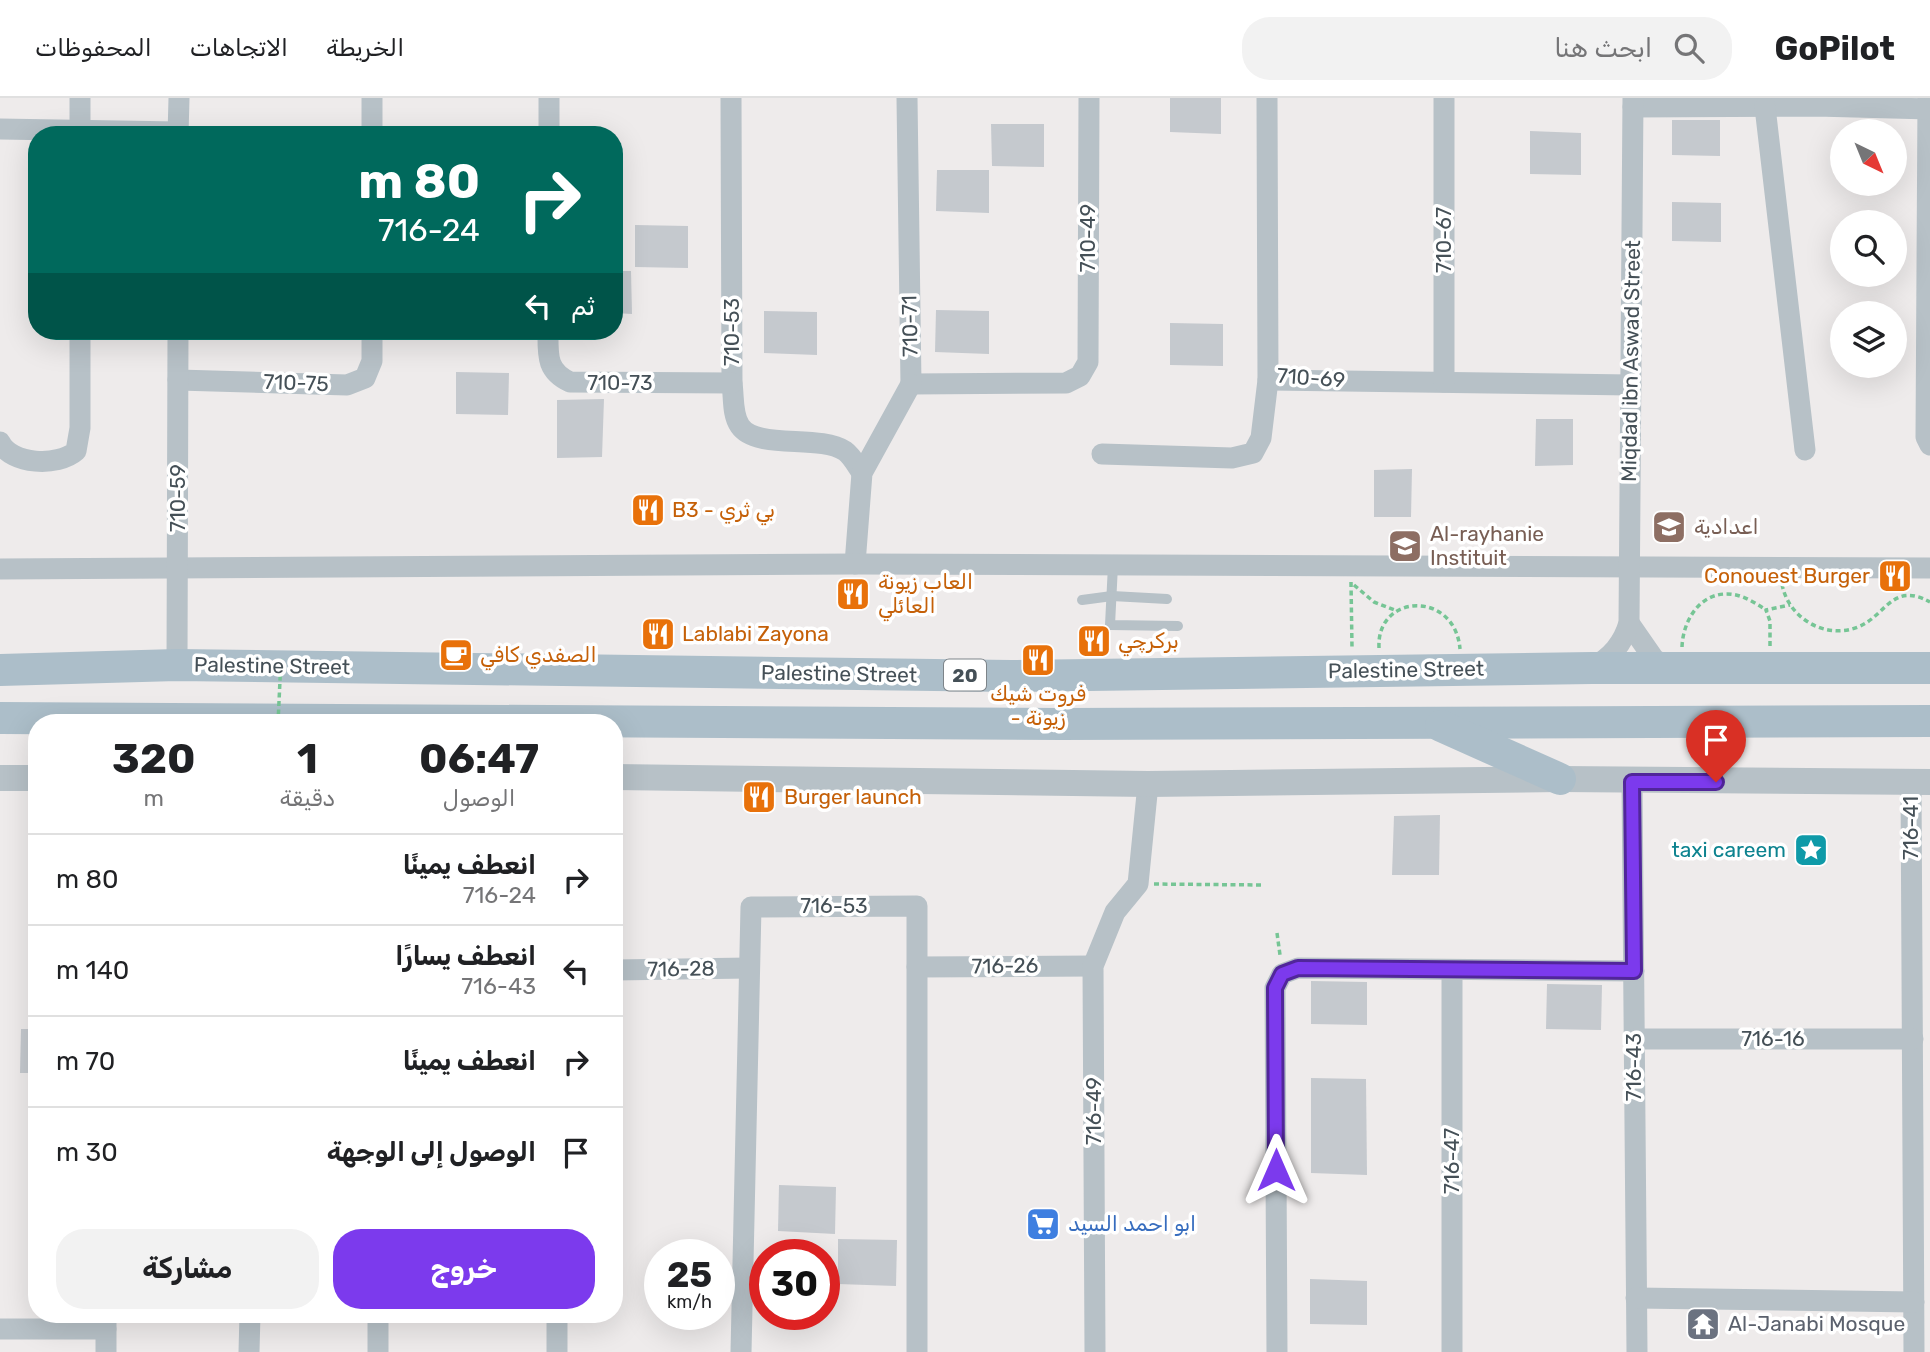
<!DOCTYPE html>
<html lang="ar">
<meta charset="utf-8">
<style>
body{margin:0;font-family:Rubik,Cairo,sans-serif;background:#f2f2f2;color:#202124;direction:rtl;height:100vh;display:flex;flex-direction:column;font-size:26px;white-space:nowrap}
*{box-sizing:border-box;margin:0}
p{font-size:23px;color:#757577}
.icon{flex:none;width:38px;height:38px;fill:none;stroke:currentColor;stroke-width:2;stroke-linecap:round;stroke-linejoin:round}
.map{position:relative;flex:1;overflow:hidden;direction:ltr}
.sheet{position:absolute;left:28px;top:616px;width:595px;height:609px;display:flex;flex-direction:column;background:#fff;border-radius:28px;box-shadow:0 7px 28px #0002;direction:rtl}
.sheet>*{flex:none}
.hud{position:absolute;left:28px;top:28px;width:595px;height:214px;border-radius:28px;box-shadow:0 7px 28px #0002;direction:rtl;background:#00695c;color:#fff;overflow:hidden}
.needle{width:46px;rotate:137deg}
.fabs{position:absolute;left:1830px;top:21px;display:grid;gap:14px}
.fabs a{display:grid;place-items:center;width:77px;height:77px;border-radius:50%;background:#fff;box-shadow:0 7px 28px #0002;font-size:35px}
.speed{position:absolute;left:644px;top:1141px;display:flex;gap:14px;font-size:35px;font-weight:700;text-align:center}
.speed>*{display:grid;place-content:center;width:91px;height:91px;border-radius:50%;background:#fff;box-shadow:0 7px 28px #0002;line-height:1}
.speed small{font-size:18px;font-weight:400}
.speed .limit{border:10px solid #d22;background:#fff;color:#111}
.pin{position:absolute;display:grid;place-items:center;width:60px;height:60px;color:#fff;margin:-72px -30px;border-radius:50% 50% 50% 0;rotate:-45deg;box-shadow:0 0 7px #0007}
.pin .icon{rotate:45deg}
.me{position:absolute;width:77px;margin:-38px;rotate:0deg;stroke-linejoin:round;filter:drop-shadow(0 0 5px #0008)}
.turn{display:flex;align-items:center;gap:24px;height:147px;padding:0 28px;font-size:32px}
.turn .icon{width:91px;height:91px;stroke-width:2.5}
.turn b{display:block;font-size:49px;line-height:60px}
.then{display:flex;align-items:center;height:66px;padding:0 28px;background:#0003;gap:14px;font-size:26px}
.eta{display:flex;justify-content:space-evenly;align-items:center;height:119px;text-align:center}
.eta b{font-size:42px;font-weight:700;line-height:49px}
.button{display:flex;gap:14px;margin-top:auto;padding:14px 28px}
.button a{flex:1;height:80px;border-radius:28px;background:#7c3aed;color:#fff;font-size:28px;font-weight:700;line-height:80px;text-align:center}
.button a+a{background:#f2f2f2;color:#202124}
ul{padding:0;list-style:none}
li{display:flex;align-items:center;gap:21px;height:91px;padding:0 28px;border-top:2px solid #e0e0e0}
li div{flex:1}
li b{display:block;font-size:26px}
li em{font-style:normal}
header{display:flex;align-items:center;gap:42px;box-sizing:border-box;height:98px;padding:0 35px;background:#fff;border-bottom:2px solid #e0e0e0}
header strong{font-size:33px}
nav{display:flex;gap:38px;margin-inline-start:auto;font-size:24px}
.search{width:490px;height:63px;background:#f2f2f2;display:flex;align-items:center;gap:18px;box-sizing:border-box;padding:0 24px;border-radius:28px;color:#757577;font-size:26px}
.map>svg:first-child{display:block}
</style>
<header>
<strong>GoPilot</strong>
<div class="search"><svg class="icon" aria-label="search" viewBox="0 0 24 24"><circle cx="10" cy="10" r="6"/><path d="M15 15l6 6"/></svg>ابحث هنا</div>
<nav><a>الخريطة</a><a>الاتجاهات</a><a>المحفوظات</a></nav>
</header>
<div class="map">
<svg width="1930" height="1254" viewBox="0 0 1930 1254">
<rect width="100%" height="100%" fill="#eeebeb"/>
<g fill="#c5c9ce">
<polygon points="1170,0 1221,0 1221,36 1170,34"/>
<polygon points="1672,22 1720,22 1720,58 1672,57"/>
<polygon points="991,26 1044,26 1044,69 992,68"/>
<polygon points="1530,33 1581,35 1581,77 1530,76"/>
<polygon points="937,72 989,72 989,115 936,113"/>
<polygon points="1672,104 1721,105 1721,144 1672,143"/>
<polygon points="635,127 688,128 688,170 635,169"/>
<polygon points="614,173 631,173 632,216 614,215"/>
<polygon points="936,212 989,213 989,256 935,254"/>
<polygon points="764,213 817,214 817,257 764,255"/>
<polygon points="1170,225 1223,226 1223,268 1170,267"/>
<polygon points="456,274 509,275 508,317 456,316"/>
<polygon points="604,301 602,359 557,360 557,302"/>
<polygon points="1536,321 1573,321 1573,367 1535,368"/>
<polygon points="1412,371 1411,419 1374,419 1374,372"/>
<polygon points="1440,717 1439,777 1392,777 1394,718"/>
<polygon points="1311,883 1367,884 1367,927 1311,926"/>
<polygon points="1547,886 1602,887 1601,932 1546,931"/>
<polygon points="21,931 37,931 37,975 20,975"/>
<polygon points="1311,980 1366,981 1367,1077 1311,1075"/>
<polygon points="779,1087 836,1089 835,1136 778,1133"/>
<polygon points="838,1141 897,1142 896,1188 838,1186"/>
<polygon points="1310,1181 1367,1183 1367,1227 1310,1226"/>
</g>
<g fill="none" stroke-linecap="round" stroke-linejoin="round">
<g stroke="#76c595" stroke-width="3.5" stroke-dasharray="5 3.5" stroke-linecap="butt">
<polyline points="1351,484 1352,550"/>
<path d="M1782,486C1788,520 1825,542 1858,529C1886,518 1892,483 1930,504"/>
<polyline points="1354,487 1374,504 1397,513"/>
<polyline points="1770,548 1770,523 1766,512 1790,507"/>
<path d="M1682,549C1683,520 1703,490 1736,497C1746,499 1757,506 1766,512"/>
<path d="M1379,550C1376,495 1455,492 1460,551"/>
<polyline points="1154,786 1261,787"/>
<polyline points="1277,835 1280,857"/>
</g>
<g stroke="#b7c1c7" stroke-width="10">
<polyline points="1113,467 1110,527 1178,528"/>
<polyline points="1082,502 1112,498 1167,501"/>
</g>
<g stroke="#b7c1c7" stroke-width="21">
<path d="M731,0L732,285C734,299 732,317 740,328C756,352 819,336 845,353C852,358 857,368 862,375"/>
<polyline points="907,0 911,286 1066,285 1080,278 1088,264 1089,0"/>
<polyline points="1267,0 1268,282 1631,287"/>
<polyline points="1928,0 1926,339 1930,347"/>
<polyline points="1633,9 1816,8 1930,11"/>
<polyline points="1765,9 1805,352"/>
<polyline points="0,31 178,34"/>
<polyline points="80,37 80,0"/>
<polyline points="178,37 179,0"/>
<polyline points="372,37 372,0"/>
<polyline points="549,37 549,0"/>
<path d="M548,233C548,257 546,273 570,284L732,285"/>
<polyline points="178,282 347,287 365,280 372,263 372,233"/>
<polyline points="1444,284 1444,0"/>
<path d="M0,344C11,367 58,369 76,353L80,330V233"/>
<polyline points="1102,356 1232,360 1253,355 1261,340 1268,282"/>
<polyline points="855,466 862,375 911,286"/>
<polyline points="0,471 855,466 1930,470"/>
<polyline points="1629,525 1654,561 1667,570"/>
<polyline points="177,567 178,233"/>
<path d="M1592,570C1611,559 1623,546 1629,525L1633,0"/>
<polyline points="1632,684 1637,1254"/>
<polyline points="1911,684 1914,1254"/>
<polyline points="917,869 1093,868"/>
<polyline points="614,872 749,870"/>
<polyline points="1452,872 1452,1254"/>
<polyline points="1634,941 1913,941"/>
<polyline points="1636,1200 1914,1204"/>
<polyline points="378,1216 378,1254"/>
<polyline points="0,1231 106,1231"/>
<polyline points="106,1254 106,1216"/>
<polyline points="249,1254 250,1216"/>
<polyline points="557,1254 557,1216"/>
<polyline points="741,1254 751,809 917,808 917,1254"/>
<polyline points="1095,1254 1093,868 1115,814 1138,786 1148,686"/>
<polyline points="1277,1254 1275,890 1282,876 1298,870 1634,873"/>
</g>
<g stroke="#b7c1c7" stroke-width="26">
<polyline points="614,679 1148,686 1560,681 1930,684"/>
<polyline points="0,680 37,680"/>
</g>
<g stroke="#acbec9" stroke-width="32">
<polyline points="0,572 177,567 1011,578 1592,570 1930,570"/>
<polyline points="0,620 1061,626 1930,623"/>
<polyline points="1441,628 1560,681"/>
</g>
<polyline stroke="#76c595" stroke-width="3.5" stroke-dasharray="5 3.5" stroke-linecap="butt" points="278,625 281,561"/>
</g>
<g fill="none" stroke-linecap="round" stroke-linejoin="round">
<g stroke="#51269a" stroke-width="18">
<polyline id="route" points="1276,1072 1275,890 1282,876 1298,870 1634,873 1632,684 1716,684"/>
</g>
<use href="#route" stroke="#7c3aed" stroke-width="12"/>
</g>
<defs>
<g id="restaurant-square" transform="scale(1.75)"><rect x="-9" y="-9" width="18" height="18" rx="4" fill="#e8710a" stroke="#fff"/><path d="M-5-6h1v4h1v-4h1v4h1v-4h1v5L-1.5 .5V6h-2V.5L-5-1ZM5-6V6H3V1.5H1.5Q1.5-4 5-6Z" fill="#fff"/></g>
<g id="school-square" transform="scale(1.75)"><rect x="-9" y="-9" width="18" height="18" rx="4" fill="#8d6e63" stroke="#fff"/><path d="M0-5L7-2L0 1L-7-2ZM-4 1L0 2.5L4 1V4Q0 6-4 4Z" fill="#fff"/></g>
<g id="cafe-square" transform="scale(1.75)"><rect x="-9" y="-9" width="18" height="18" rx="4" fill="#e8710a" stroke="#fff"/><path d="M-5.5-4.5H6V0H3Q3 3.5 0 3.5H-2.5Q-5.5 3.5-5.5 0ZM3-3.2v2h1.7v-2ZM-6 4.5H4V6H-6Z" fill="#fff"/></g>
<g id="sight-square" transform="scale(1.75)"><rect x="-9" y="-9" width="18" height="18" rx="4" fill="#0f9aa8" stroke="#fff"/><path d="M0-6L1.8-2.2L6-1.7L2.9 1.2L3.7 5.4L0 3.3L-3.7 5.4L-2.9 1.2L-6-1.7L-1.8-2.2Z" fill="#fff"/></g>
<g id="supermarket-square" transform="scale(1.75)"><rect x="-9" y="-9" width="18" height="18" rx="4" fill="#3f7fe0" stroke="#fff"/><path d="M-6-5.5h2.5l.6 2H6L4.5 2H-2.5L-4.4-4H-6ZM-1.5 3.2a1.3 1.3 0 1 0 .1 0ZM3 3.2a1.3 1.3 0 1 0 .1 0Z" fill="#fff"/></g>
<g id="temple-square" transform="scale(1.75)"><rect x="-9" y="-9" width="18" height="18" rx="4" fill="#6b7280" stroke="#fff"/><path d="M0-6L5-2H3V0L6.5 2.5H4V6H1.5V3h-3V6H-4V2.5H-6.5L-3 0V-2H-5Z" fill="#fff"/></g>
</defs>
<g fill-rule="evenodd">
<use href="#restaurant-square" x="648" y="412"/>
<use href="#school-square" x="1669" y="429"/>
<use href="#school-square" x="1405" y="448"/>
<use href="#restaurant-square" x="1895" y="478"/>
<use href="#restaurant-square" x="853" y="496"/>
<use href="#restaurant-square" x="658" y="536"/>
<use href="#restaurant-square" x="1094" y="543"/>
<use href="#cafe-square" x="456" y="557"/>
<use href="#restaurant-square" x="1038" y="562"/>
<use href="#restaurant-square" x="759" y="699"/>
<use href="#sight-square" x="1811" y="752"/>
<use href="#supermarket-square" x="1043" y="1126"/>
<use href="#temple-square" x="1703" y="1226"/>
</g>
<g text-anchor="middle" stroke-width="7" stroke-linejoin="round" paint-order="stroke">
<rect fill="#fff" stroke="#7d8489" stroke-width="2" x="944" y="561.5" width="42" height="31" rx="5"/>
<g font-size="19" font-weight="bold" fill="#455057">
<text x="965" y="584">20</text>
</g>
<g font-size="21" fill="#455057" stroke="#fff">
<text transform="translate(1088 140) rotate(-90)" y="7">710-49</text>
<text transform="translate(1444 142) rotate(-90)" y="7">710-67</text>
<text transform="translate(910 228) rotate(-91)" y="7">710-71</text>
<text transform="translate(732 234) rotate(-90)" y="7">710-53</text>
<text transform="translate(1631 263) rotate(-89)" y="7">Miqdad ibn Aswad Street</text>
<text transform="translate(1311 280) rotate(4)" y="7">710-69</text>
<text transform="translate(296 285) rotate(2)" y="7">710-75</text>
<text x="620" y="292">710-73</text>
<text transform="translate(178 400) rotate(-90)" y="7">710-59</text>
<text transform="translate(272 568) rotate(1)" y="7">Palestine Street</text>
<text transform="translate(1406 572) rotate(-1)" y="7">Palestine Street</text>
<text transform="translate(839 576) rotate(1)" y="7">Palestine Street</text>
<text transform="translate(1911 730) rotate(-90)" y="7">716-41</text>
<text x="834" y="815">716-53</text>
<text transform="translate(1005 868) rotate(-1)" y="7">716-26</text>
<text transform="translate(681 871) rotate(-1)" y="7">716-28</text>
<text x="1773" y="948">716-16</text>
<text transform="translate(1634 969) rotate(-90)" y="7">716-43</text>
<text transform="translate(1094 1013) rotate(-90)" y="7">716-49</text>
<text transform="translate(1452 1063) rotate(-90)" y="7">716-47</text>
</g>
<g font-size="21" fill="#c56008" stroke="#fff" text-anchor="start">
<text x="672" y="419">B3 - بي ثري</text>
<text x="1870" y="485" text-anchor="end">Conouest Burger</text>
<text x="878" y="491">العاب زيونة<tspan x="878" dy="24">العائلي</tspan></text>
<text x="682" y="543">Lablabi Zayona</text>
<text x="1118" y="550">بركرچي</text>
<text x="480" y="564">الصفدي كافي</text>
<text x="1038" y="603" text-anchor="middle">فروت شيك<tspan x="1038" dy="24">- زيونة</tspan></text>
<text x="784" y="706">Burger launch</text>
</g>
<g font-size="21" fill="#785e54" stroke="#fff" text-anchor="start">
<text x="1694" y="436">اعدادية</text>
<text x="1430" y="443">Al-rayhanie<tspan x="1430" dy="24">Instituit</tspan></text>
</g>
<g font-size="21" fill="#0d838f" stroke="#fff" text-anchor="end">
<text x="1786" y="759">taxi careem</text>
</g>
<g font-size="21" fill="#366cbe" stroke="#fff" text-anchor="start">
<text x="1068" y="1133">ابو احمد السيد</text>
</g>
<g font-size="21" fill="#5b616d" stroke="#fff" text-anchor="start">
<text x="1728" y="1233">Al-Janabi Mosque</text>
</g>
</g>
</svg>
<div class="fabs">
<a><svg class="needle" viewBox="-14 -14 28 28"><path d="M0-13l5 13h-10z" fill="#e53935"/><path d="M0 13l5-13h-10z" fill="#757577"/></svg></a>
<a><svg class="icon" aria-label="search" viewBox="0 0 24 24"><circle cx="10" cy="10" r="6"/><path d="M15 15l6 6"/></svg></a>
<a><svg class="icon" aria-label="layers" viewBox="0 0 24 24"><path d="M12 4l9 5-9 5-9-5zM3 14l9 5 9-5"/></svg></a>
</div>
<div class="speed"><div>25<small>km/h</small></div><div class="limit">30</div></div>
<div class="pin" style="left:1716px;top:684px;background:#d93025"><svg class="icon" aria-label="arrive" viewBox="0 0 24 24"><path d="M6 21V4h12l-3 4 3 4H6"/></svg></div>
<svg class="me" style="left:1276px;top:1072px" viewBox="-20 -20 40 40"><path d="M0-17L14 15 0 8-14 15z" fill="#7c3aed" stroke="#fff" stroke-width="4"/></svg>
<div class="hud">
<div class="turn"><svg class="icon" aria-label="right" viewBox="0 0 24 24"><path d="M7 20v-9h11M14 6l5 5-5 5"/></svg><div><b>80 m</b>716-24</div></div>
<div class="then">ثم<svg class="icon" aria-label="left" viewBox="0 0 24 24"><path d="M17 20v-9H6M10 6l-5 5 5 5"/></svg></div>
</div>
<section class="sheet">
<div class="eta">
<div><b>06:47</b><p>الوصول</p></div>
<div><b>1</b><p>دقيقة</p></div>
<div><b>320</b><p>m</p></div>
</div>
<ul>
<li><svg class="icon" aria-label="right" viewBox="0 0 24 24"><path d="M7 20v-9h11M14 6l5 5-5 5"/></svg><div><b>انعطف يمينًا</b><p>716-24</p></div><em>80 m</em></li>
<li><svg class="icon" aria-label="left" viewBox="0 0 24 24"><path d="M17 20v-9H6M10 6l-5 5 5 5"/></svg><div><b>انعطف يسارًا</b><p>716-43</p></div><em>140 m</em></li>
<li><svg class="icon" aria-label="right" viewBox="0 0 24 24"><path d="M7 20v-9h11M14 6l5 5-5 5"/></svg><div><b>انعطف يمينًا</b></div><em>70 m</em></li>
<li><svg class="icon" aria-label="arrive" viewBox="0 0 24 24"><path d="M6 21V4h12l-3 4 3 4H6"/></svg><div><b>الوصول إلى الوجهة</b></div><em>30 m</em></li>
</ul>
<div class="button"><a>خروج</a><a>مشاركة</a></div>
</section>
</div>
